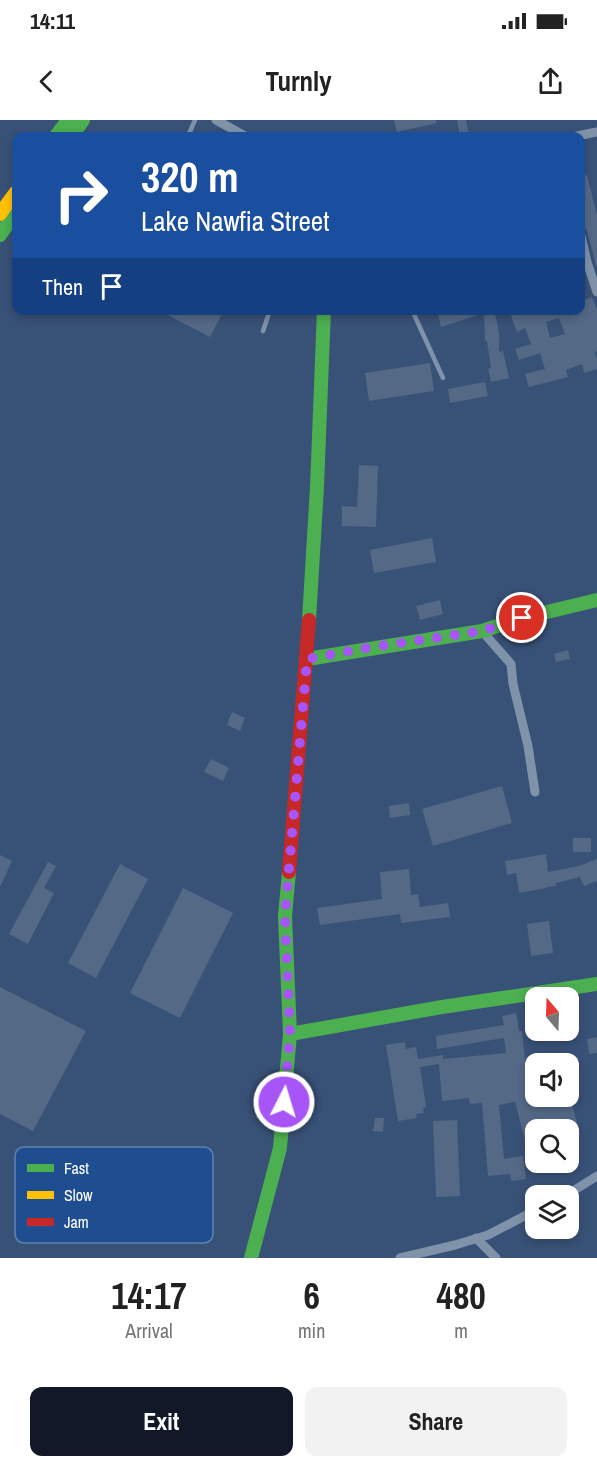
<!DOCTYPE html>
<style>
body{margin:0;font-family:"Archivo Narrow",sans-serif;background:#f2f2f2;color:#222;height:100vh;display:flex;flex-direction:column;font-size:22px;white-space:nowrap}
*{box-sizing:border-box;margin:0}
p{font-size:20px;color:#767676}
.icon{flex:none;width:33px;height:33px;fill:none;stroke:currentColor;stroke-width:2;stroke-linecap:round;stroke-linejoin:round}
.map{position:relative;height:1138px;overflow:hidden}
.sheet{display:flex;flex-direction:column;background:#fff;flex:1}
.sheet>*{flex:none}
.top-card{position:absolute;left:12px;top:12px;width:573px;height:183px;border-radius:12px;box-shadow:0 3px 9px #0003;background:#1a4fa0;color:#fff;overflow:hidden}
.needle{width:39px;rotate:341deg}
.fabs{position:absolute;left:525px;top:867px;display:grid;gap:12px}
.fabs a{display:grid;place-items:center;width:54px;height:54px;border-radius:12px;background:#fff;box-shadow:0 3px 9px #0003;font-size:30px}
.pin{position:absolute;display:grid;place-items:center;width:51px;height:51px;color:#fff;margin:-26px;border:3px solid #fff;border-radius:50%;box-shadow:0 2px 6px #0007}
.me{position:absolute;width:66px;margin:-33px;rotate:5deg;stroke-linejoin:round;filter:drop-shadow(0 0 4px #0008)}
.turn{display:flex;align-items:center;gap:21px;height:126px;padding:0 30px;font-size:27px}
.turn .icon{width:78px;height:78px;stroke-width:2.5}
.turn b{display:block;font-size:42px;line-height:51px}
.then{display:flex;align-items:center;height:57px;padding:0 30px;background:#0003;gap:12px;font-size:22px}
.eta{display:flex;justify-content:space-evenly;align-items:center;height:102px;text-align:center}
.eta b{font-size:36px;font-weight:800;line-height:42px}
.primary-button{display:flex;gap:12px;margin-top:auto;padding:12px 30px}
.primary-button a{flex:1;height:69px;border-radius:12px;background:#111827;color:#fff;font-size:24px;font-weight:800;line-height:69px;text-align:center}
.primary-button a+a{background:#f2f2f2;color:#222}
.status{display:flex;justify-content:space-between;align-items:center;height:42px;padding:0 30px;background:#fff;direction:ltr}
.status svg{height:16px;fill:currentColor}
header{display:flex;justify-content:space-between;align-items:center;height:78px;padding:0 30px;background:#fff;font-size:27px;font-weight:800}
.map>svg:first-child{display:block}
</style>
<div class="status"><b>14:11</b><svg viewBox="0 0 49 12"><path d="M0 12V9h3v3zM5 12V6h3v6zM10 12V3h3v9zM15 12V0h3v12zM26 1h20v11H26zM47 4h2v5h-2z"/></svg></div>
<header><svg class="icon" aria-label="back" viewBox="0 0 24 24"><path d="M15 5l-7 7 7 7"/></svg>Turnly<svg class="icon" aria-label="share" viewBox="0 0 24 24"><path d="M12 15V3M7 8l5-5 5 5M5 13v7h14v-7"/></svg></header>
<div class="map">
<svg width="597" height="1138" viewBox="0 0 597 1138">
<rect width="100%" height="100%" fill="#385176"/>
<g fill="#546986" fill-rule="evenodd">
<polygon points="394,0 436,0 437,3 397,12"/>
<polygon points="457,0 466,0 469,16 460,16"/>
<polygon points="587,55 597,95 597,146 596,146 587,110 584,107 580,96 580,57"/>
<path d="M592,177L597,189V231L595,232L597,239V249L584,253L582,244L566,250L568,257L529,267L525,254L545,249L540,233L519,240L515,229L531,224L525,208L517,212L509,190H580V182ZM559,198L565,214L550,218L546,202Z"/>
<polygon points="158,190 224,190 210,217"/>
<polygon points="437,190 494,190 499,212 499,232 503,231 509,258 491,262 488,249 491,248 487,221 485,221 484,193 441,207"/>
<polygon points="430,243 434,271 369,281 365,253"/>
<polygon points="485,262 488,276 450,283 448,269"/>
<polygon points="359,345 378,346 376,407 342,406 342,386 357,387"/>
<polygon points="432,418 436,442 374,453 370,430"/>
<polygon points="440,480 443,494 420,500 416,486"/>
<polygon points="568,530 570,539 556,542 554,534"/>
<polygon points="232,592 245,598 240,611 227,605"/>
<polygon points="211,639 229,648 223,661 204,652"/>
<polygon points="502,666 512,703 433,726 422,689"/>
<polygon points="409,683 410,695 390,698 389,686"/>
<rect x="573" y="718" width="18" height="14"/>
<polygon points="546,734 548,752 579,746 597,739 597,761 584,766 580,757 556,763 556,766 546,767 547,768 519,773 516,753 507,755 505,741"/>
<polygon points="0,735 12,741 0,767"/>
<polygon points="48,742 56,746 44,768 54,773 28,824 9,814"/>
<polygon points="120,744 148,759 96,858 68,843"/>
<polygon points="409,749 411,775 418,774 420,787 448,783 450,797 401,803 400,794 320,805 317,788 382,779 380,752"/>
<polygon points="183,768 233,793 180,898 130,873"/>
<polygon points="549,801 553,833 531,836 527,804"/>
<polygon points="0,867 86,911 33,1011 0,994"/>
<polygon points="516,893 519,911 522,911 527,958 536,957 536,976 570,976 580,1015 568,1018 568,1010 536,1010 536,1027 527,1029 515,982 499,985 504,1039 523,1036 526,1059 511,1061 510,1054 488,1056 482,983 470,984 469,978 442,981 439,944 420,947 426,987 423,988 424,993 416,994 417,998 398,1001 386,925 405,922 406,929 416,927 418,939 443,935 443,939 506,933 504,918 437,929 436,916 504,905 502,896"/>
<polygon points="597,917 597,933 589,934 587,919"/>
<polygon points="375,998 384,998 383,1012 373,1011"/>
<polygon points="457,1000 460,1076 436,1077 433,1001"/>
</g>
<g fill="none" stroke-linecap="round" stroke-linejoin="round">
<g stroke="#7f92a9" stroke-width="4.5">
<polyline points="188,16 195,0"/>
<polyline points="412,190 443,258"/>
<polyline points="263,211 270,190"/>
</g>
<g stroke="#7f92a9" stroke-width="9">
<polyline points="216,0 245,16"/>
<polyline points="577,16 597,12"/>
<polyline points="580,112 587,142 597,172"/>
<polyline points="482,511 511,544 513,564 528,626 535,672"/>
<polyline points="565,1076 597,1056"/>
<polyline points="476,1118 496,1138"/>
<polyline points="400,1138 455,1125 488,1115 536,1090"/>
</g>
<g stroke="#4caf50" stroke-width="14">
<polyline points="56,16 68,0"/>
<polyline points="72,16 83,0"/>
<polyline points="0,115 16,92"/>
<polyline points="309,500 317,367 324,190"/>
<polyline points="307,539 482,511 522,498 597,480"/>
<polyline points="290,914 442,887 597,864"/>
<polyline points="251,1138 280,1028 290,914 285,796 289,752"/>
</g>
<polyline stroke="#ffc107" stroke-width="14" points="0,94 16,72"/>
<polyline stroke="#c62828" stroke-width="14" points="289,752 309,500"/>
</g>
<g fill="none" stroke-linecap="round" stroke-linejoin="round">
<polyline stroke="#a855f7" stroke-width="10" stroke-dasharray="0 18" points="284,982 290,914 285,796 307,539 367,528 482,511 522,498"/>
</g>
<rect x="15" y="1027" width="198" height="96" rx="9" fill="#1e4d90" stroke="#6282b1" stroke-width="1.5"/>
<rect x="27" y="1044" width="27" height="8" fill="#4caf50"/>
<rect x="27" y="1071" width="27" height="8" fill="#ffc107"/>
<rect x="27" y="1098" width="27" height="8" fill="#c62828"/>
<g font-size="16" fill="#fff">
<text x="64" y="1054">Fast</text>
<text x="64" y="1081">Slow</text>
<text x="64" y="1108">Jam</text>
</g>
</svg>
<div class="fabs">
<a><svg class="needle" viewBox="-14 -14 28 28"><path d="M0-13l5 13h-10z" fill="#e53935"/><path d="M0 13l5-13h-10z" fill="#767676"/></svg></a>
<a><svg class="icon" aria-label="sound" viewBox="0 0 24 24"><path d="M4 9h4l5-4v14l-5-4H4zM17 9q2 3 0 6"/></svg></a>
<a><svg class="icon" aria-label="search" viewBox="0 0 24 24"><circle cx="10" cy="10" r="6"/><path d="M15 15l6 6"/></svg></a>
<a><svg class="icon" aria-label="layers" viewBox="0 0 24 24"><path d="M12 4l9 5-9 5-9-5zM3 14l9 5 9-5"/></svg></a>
</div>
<div class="pin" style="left:522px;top:498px;background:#d93025"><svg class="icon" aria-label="arrive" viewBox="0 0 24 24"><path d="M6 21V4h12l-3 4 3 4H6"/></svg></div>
<svg class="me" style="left:284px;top:982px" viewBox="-20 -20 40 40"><circle r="17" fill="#a855f7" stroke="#fff" stroke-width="3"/><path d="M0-11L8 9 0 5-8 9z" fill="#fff"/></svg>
<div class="top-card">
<div class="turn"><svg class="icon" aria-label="right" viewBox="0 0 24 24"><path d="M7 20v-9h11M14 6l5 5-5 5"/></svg><div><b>320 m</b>Lake Nawfia Street</div></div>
<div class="then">Then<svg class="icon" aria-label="arrive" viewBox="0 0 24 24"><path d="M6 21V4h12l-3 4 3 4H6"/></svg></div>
</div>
</div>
<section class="sheet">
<div class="eta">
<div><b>14:17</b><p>Arrival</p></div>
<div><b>6</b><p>min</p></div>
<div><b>480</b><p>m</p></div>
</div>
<div class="primary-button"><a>Exit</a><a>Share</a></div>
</section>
